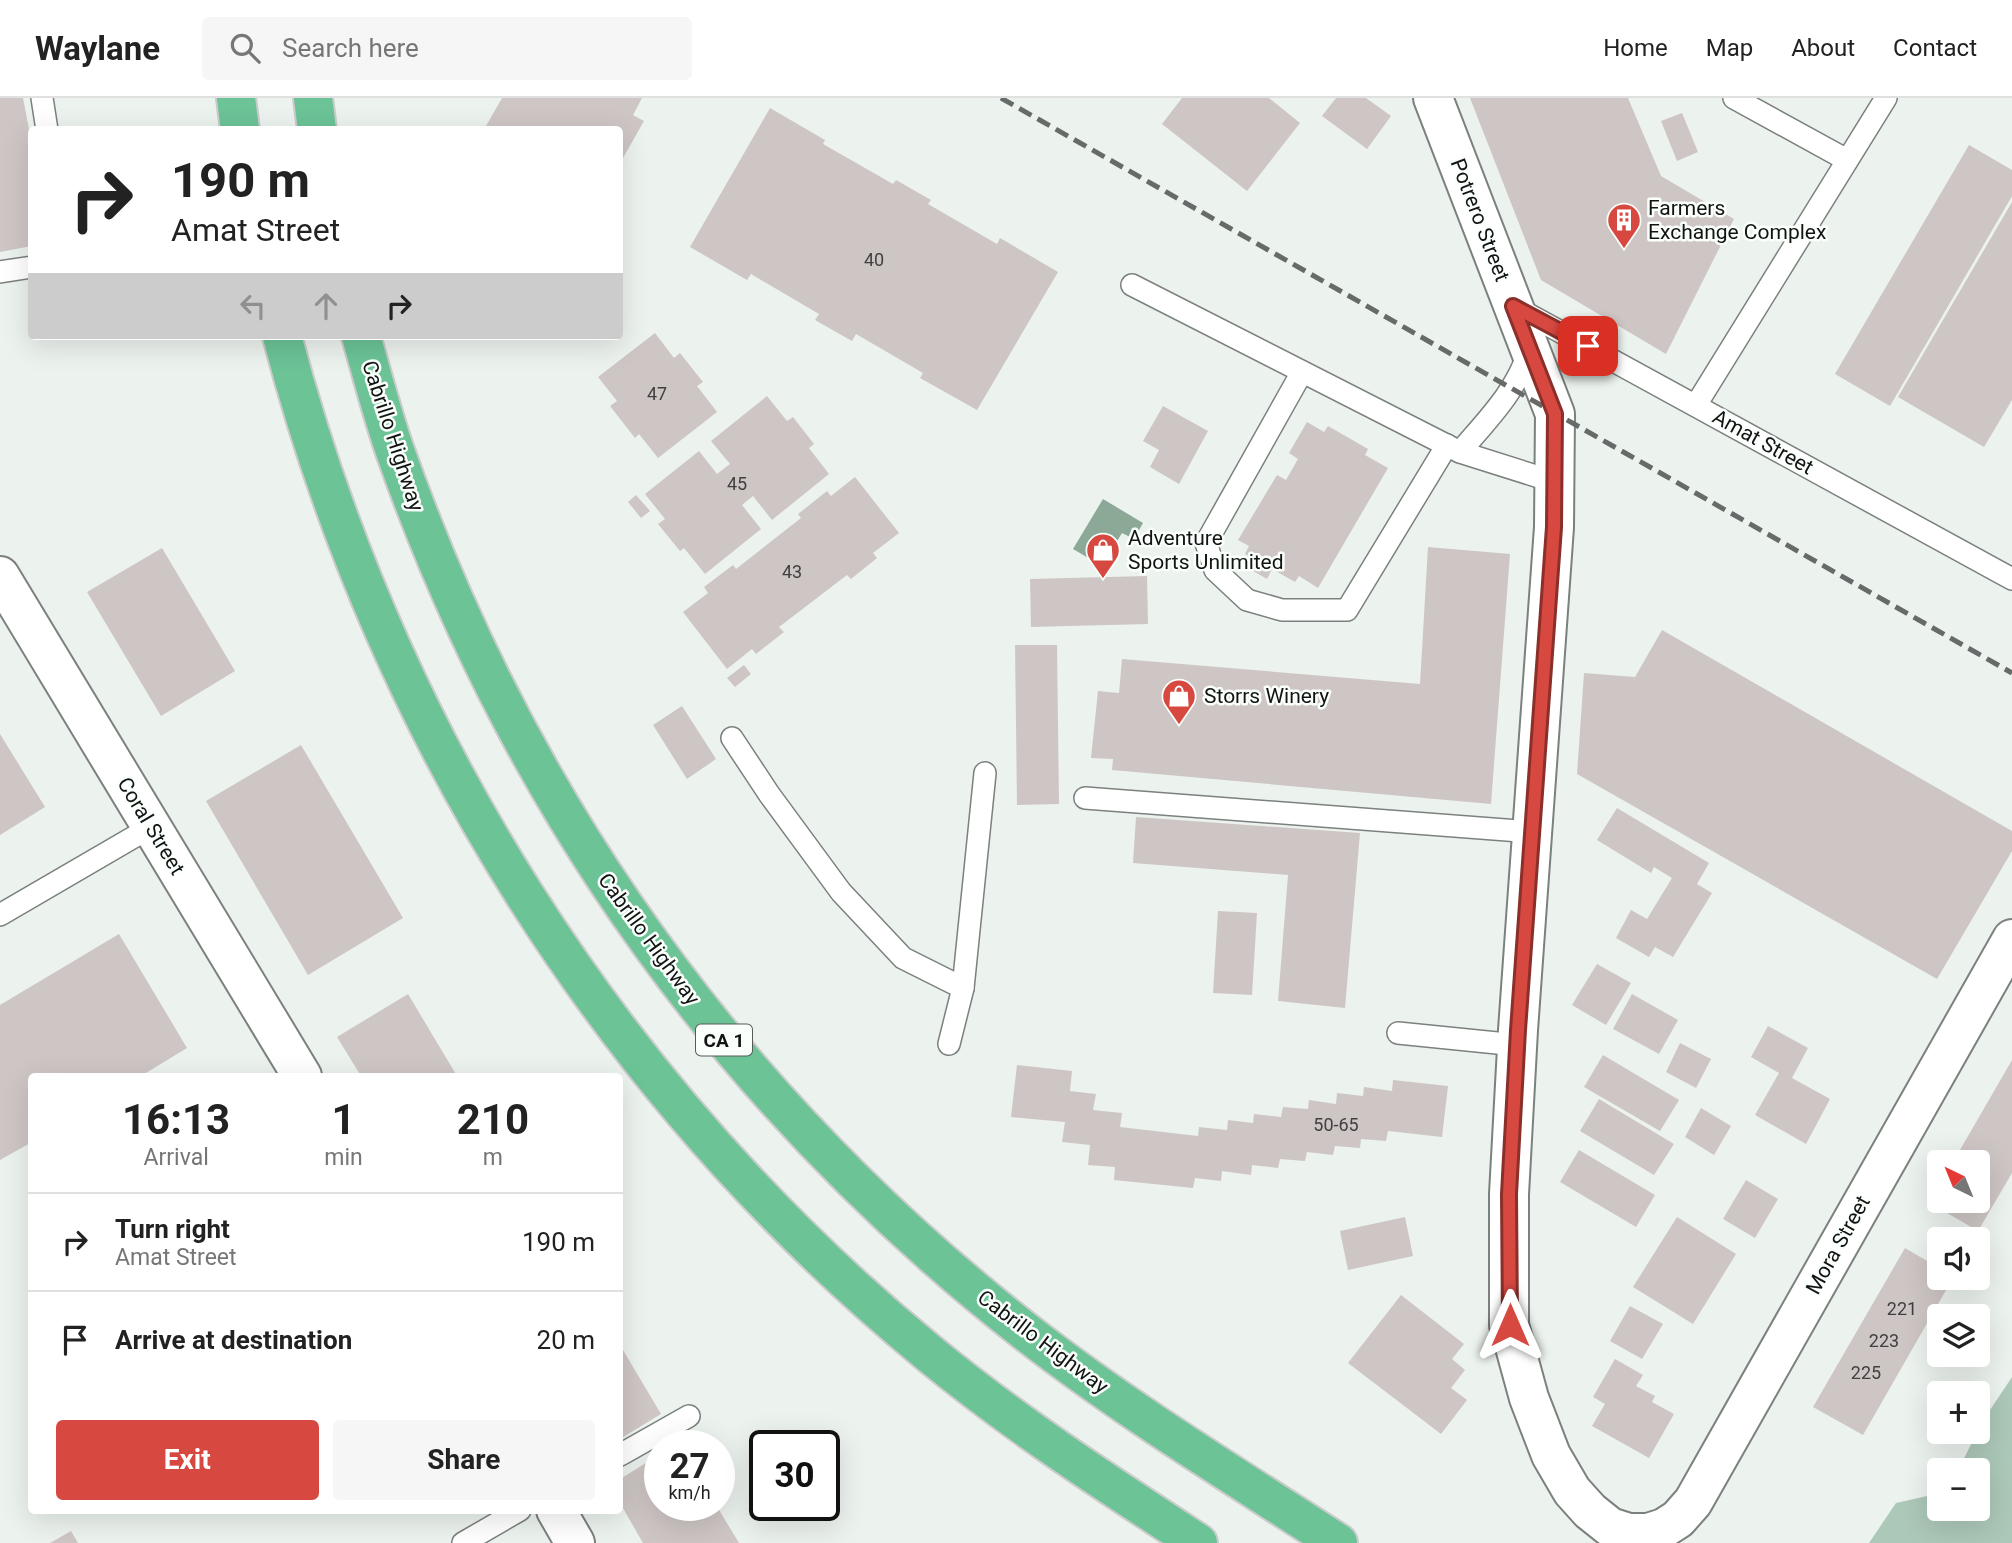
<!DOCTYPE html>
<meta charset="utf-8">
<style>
body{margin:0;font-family:Roboto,sans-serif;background:#f6f6f6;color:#222;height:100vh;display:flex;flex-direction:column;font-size:26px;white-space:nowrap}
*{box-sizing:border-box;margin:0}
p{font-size:23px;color:#767676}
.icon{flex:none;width:38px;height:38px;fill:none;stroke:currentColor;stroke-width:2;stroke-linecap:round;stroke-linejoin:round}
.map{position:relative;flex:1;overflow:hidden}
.drawer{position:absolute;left:28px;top:975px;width:595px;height:441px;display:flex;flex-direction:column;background:#fff;border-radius:7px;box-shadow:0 7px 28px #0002}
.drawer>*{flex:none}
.guide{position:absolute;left:28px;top:28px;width:595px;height:214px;border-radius:7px;box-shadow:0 7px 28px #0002;background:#fff;color:#222;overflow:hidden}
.needle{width:46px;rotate:317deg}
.controls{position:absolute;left:1927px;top:1052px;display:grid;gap:14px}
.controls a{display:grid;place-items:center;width:63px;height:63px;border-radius:7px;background:#fff;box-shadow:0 7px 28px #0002;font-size:35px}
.speed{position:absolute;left:644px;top:1332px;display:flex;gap:14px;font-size:35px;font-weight:700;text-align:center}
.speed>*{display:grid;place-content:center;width:91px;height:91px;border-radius:50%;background:#fff;box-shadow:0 7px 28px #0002;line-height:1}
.speed small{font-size:18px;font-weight:400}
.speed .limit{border:4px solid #111;border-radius:10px;background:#fff;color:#111}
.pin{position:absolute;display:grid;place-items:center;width:60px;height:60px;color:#fff;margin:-30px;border-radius:14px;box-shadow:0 4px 10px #0006}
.me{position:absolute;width:77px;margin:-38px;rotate:0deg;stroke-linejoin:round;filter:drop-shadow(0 0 5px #0008)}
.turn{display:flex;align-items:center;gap:24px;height:147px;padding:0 28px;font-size:32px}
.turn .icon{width:91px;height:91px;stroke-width:2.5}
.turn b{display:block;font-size:49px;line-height:60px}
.lanes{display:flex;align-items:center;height:66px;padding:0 28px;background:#0003;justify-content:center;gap:35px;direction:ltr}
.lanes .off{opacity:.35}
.eta{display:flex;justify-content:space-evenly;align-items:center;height:119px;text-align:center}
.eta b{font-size:42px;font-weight:700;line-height:49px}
.cta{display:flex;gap:14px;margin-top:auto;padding:14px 28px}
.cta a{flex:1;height:80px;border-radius:7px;background:#d64840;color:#fff;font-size:28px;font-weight:700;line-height:80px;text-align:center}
.cta a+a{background:#f6f6f6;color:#222}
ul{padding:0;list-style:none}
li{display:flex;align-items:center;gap:21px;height:98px;padding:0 28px;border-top:2px solid #e0e0e0}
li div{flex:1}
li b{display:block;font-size:26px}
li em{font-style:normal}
header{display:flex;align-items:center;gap:42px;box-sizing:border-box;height:98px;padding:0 35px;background:#fff;border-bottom:2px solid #e0e0e0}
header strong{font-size:33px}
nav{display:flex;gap:38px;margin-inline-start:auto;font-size:24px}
.search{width:490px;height:63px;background:#f6f6f6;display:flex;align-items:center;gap:18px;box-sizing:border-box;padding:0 24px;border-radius:7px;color:#767676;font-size:26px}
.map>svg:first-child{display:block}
</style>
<header>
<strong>Waylane</strong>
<div class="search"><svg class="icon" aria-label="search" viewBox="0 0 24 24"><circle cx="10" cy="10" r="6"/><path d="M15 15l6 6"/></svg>Search here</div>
<nav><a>Home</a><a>Map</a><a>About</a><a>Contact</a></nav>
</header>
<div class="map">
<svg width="2012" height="1445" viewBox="0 0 2012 1445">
<rect width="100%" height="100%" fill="#ecf2ee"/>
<polygon fill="#acc8b8" points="2012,1279 2012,1445 1869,1445 1896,1405 1936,1396 1939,1393 1939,1410 1978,1410 1978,1372 1958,1372 1984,1321"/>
<polygon fill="#8ca998" points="1103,401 1143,425 1134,441 1122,435 1102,468 1073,451"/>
<g fill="#cec6c5">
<polygon points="0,0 23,0 32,47 32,148 0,154"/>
<polygon points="502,0 642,0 633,17 644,23 623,60 620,58 620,32 492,32 486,28"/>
<polygon points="1182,0 1269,0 1300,25 1247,93 1162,26"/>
<polygon points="1336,0 1366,0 1391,18 1367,51 1322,18"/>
<polygon points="1470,0 1628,0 1661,78 1734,121 1666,256 1541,182"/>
<polygon points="770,10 825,42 823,46 893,86 896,82 931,102 928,106 997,146 1000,140 1058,174 977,312 920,280 923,275 856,236 852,243 815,222 819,216 751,176 747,182 690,149"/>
<polygon points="1682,15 1698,54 1677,63 1661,23"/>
<polygon points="1969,47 2012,72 2012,98 1890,308 1835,276"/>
<polygon points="2012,104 2012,302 1984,349 1898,299"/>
<polygon points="655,235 674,260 680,255 703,284 697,288 717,314 658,360 639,336 635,340 610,308 617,303 598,279"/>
<polygon points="767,298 787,323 793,319 814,346 809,350 829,376 772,422 753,398 742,407 761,431 705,476 684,450 680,453 658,426 665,421 645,396 699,353 717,376 730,366 711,343"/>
<polygon points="1163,308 1208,333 1179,386 1150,369 1159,352 1143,343"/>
<polygon points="1307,324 1324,334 1328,328 1368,351 1365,357 1388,370 1318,490 1299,478 1295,484 1272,471 1267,481 1243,467 1248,458 1245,456 1249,448 1238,442 1277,377 1286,382 1298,361 1289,355"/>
<polygon points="855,379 899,435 873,455 877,460 851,481 847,477 779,529 784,534 756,556 752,551 727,571 683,514 708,495 704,489 733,467 736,471 801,420 798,416 827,393 831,398"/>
<polygon points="636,397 650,413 641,420 628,404"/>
<polygon points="1428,449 1510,456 1491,706 1112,672 1113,661 1091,660 1098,593 1119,595 1122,561 1420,586"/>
<polygon points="162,450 235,573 161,618 87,494"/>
<polygon points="1147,478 1148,526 1031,529 1030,481"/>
<polygon points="1662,532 2012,733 2012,753 1937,881 1577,676 1584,575 1635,579"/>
<polygon points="1015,547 1057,547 1059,706 1017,707"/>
<polygon points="744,567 751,576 735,589 727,580"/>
<polygon points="682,608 716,661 687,681 653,627"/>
<polygon points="0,636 45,709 0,737"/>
<polygon points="301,647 403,820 308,877 206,703"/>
<polygon points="1617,710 1709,765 1697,786 1712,795 1673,859 1655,849 1649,859 1616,840 1631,812 1647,821 1672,780 1654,769 1651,775 1597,742"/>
<polygon points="1136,719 1360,735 1345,910 1278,903 1288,777 1133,765"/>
<polygon points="1218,813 1257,815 1252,897 1213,895"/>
<polygon points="119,836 187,950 141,978 32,978 32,1044 0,1062 0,907"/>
<polygon points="1597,866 1631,885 1606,927 1572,907"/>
<polygon points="408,896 457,978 361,978 337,939"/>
<polygon points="1632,896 1678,922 1659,956 1613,931"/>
<polygon points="1768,928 1808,950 1792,980 1830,1001 1806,1046 1755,1017 1779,975 1751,959"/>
<polygon points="1680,945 1711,961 1696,990 1666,974"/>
<polygon points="1603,957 1679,1002 1660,1033 1584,989"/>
<polygon points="2012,962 2012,1075 1978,1133 1930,1105 1939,1089 1939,1102 1978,1102 1978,1064 1953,1064"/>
<polygon points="1017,967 1072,973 1070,993 1096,996 1093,1012 1122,1015 1120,1029 1198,1038 1199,1029 1227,1032 1228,1022 1253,1025 1254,1016 1281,1019 1283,1009 1308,1011 1309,1002 1336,1006 1337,995 1363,998 1364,989 1392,993 1393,982 1448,988 1442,1039 1388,1033 1386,1043 1361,1041 1360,1050 1335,1048 1333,1057 1307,1054 1305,1063 1280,1061 1278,1070 1252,1067 1251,1077 1222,1073 1221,1083 1195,1080 1193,1090 1114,1082 1115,1069 1088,1067 1090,1047 1062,1044 1065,1024 1011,1019"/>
<polygon points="1599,1001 1674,1046 1654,1077 1580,1033"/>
<polygon points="1701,1010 1731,1028 1714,1057 1685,1039"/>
<polygon points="1579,1052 1655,1097 1636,1129 1560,1084"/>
<polygon points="1746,1082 1778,1101 1755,1140 1723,1121"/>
<polygon points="1405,1119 1413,1158 1348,1172 1340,1133"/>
<polygon points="1677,1119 1736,1156 1693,1226 1633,1189"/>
<polygon points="1905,1150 1939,1170 1939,1180 1953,1180 1863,1337 1813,1309"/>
<polygon points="1401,1197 1464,1246 1452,1261 1465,1272 1451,1290 1467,1302 1441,1336 1348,1265"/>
<polygon points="1630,1208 1663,1226 1642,1261 1610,1243"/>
<polygon points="620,1247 661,1316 620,1341"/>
<polygon points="1615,1261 1643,1277 1636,1288 1655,1298 1652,1304 1674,1316 1649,1360 1592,1328 1605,1306 1593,1299"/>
<polygon points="646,1365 660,1388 660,1407 671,1407 679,1421 701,1407 716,1407 739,1445 643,1445 620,1405 620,1381"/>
<polygon points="71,1433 78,1445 50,1445"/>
</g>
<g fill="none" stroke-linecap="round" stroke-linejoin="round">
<g stroke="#7b817d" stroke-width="24">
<g id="lane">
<polyline points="42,0 47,32"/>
<polyline points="1734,0 1847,62"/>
<polyline points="0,174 32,169"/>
<polyline points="1132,187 1460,354 1555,384"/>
<polyline points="1515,209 2012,481"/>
<polyline points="1302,274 1206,445 1215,472 1247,502 1282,512 1347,512 1447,347"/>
<polyline points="1696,307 1886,0"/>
<path d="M1460,354C1487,322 1516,294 1529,253"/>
<polyline points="732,640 769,696 841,794 903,860 963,890"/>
<polyline points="1085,700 1532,734"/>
<polyline points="0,817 151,729"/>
<polyline points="1398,935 1517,947"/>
<polyline points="949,946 963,890 985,675"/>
<polyline points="620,1357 689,1318"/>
<polyline points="463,1445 520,1412"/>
</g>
</g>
<g stroke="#7b817d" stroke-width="42">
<g id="street">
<polyline points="1433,0 1555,316 1554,429 1518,932 1509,1096 1509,1227 1529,1300 1551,1357 1572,1393 1590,1413 1610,1429 1629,1435 1648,1435 1664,1430 1678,1421 1693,1404 2012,841"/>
<polyline points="0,478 302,978"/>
<polyline points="556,1412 575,1445"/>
</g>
</g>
<g stroke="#cbcbcb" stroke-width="42">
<g id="highway">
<polyline points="236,0 240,32"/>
<polyline points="313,0 317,32"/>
<path d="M282,238C386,636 611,994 930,1256C1014,1325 1106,1385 1198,1445"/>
<path d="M361,238C372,276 382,316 395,353C520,708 730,1002 1026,1234C1125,1311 1233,1377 1338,1445"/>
</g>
</g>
<use href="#lane" stroke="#fff" stroke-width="21"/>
<use href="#street" stroke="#fff" stroke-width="38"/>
<use href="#highway" stroke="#6bc396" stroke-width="38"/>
<polyline stroke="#666a68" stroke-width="5" stroke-dasharray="14 7" stroke-linecap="butt" points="1001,0 2012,575"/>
</g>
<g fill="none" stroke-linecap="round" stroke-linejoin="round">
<g stroke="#8b2f2a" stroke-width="18">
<polyline id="route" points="1510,1227 1509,1096 1518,932 1554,429 1555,316 1513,208 1588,248"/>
</g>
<use href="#route" stroke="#d64840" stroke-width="12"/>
</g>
<defs>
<g id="building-pin" transform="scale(1.75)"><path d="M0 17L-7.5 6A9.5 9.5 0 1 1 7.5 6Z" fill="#d64840" stroke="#fafffc"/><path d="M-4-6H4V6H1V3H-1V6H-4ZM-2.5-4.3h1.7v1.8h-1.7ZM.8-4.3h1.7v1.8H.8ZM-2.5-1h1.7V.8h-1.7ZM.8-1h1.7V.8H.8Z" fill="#fff"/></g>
<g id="shop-pin" transform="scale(1.75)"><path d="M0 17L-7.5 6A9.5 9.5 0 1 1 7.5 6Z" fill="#d64840" stroke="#fafffc"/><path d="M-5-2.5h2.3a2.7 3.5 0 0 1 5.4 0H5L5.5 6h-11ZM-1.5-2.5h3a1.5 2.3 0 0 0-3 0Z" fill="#fff"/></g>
</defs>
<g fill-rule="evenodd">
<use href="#building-pin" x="1624" y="122"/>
<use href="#shop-pin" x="1103" y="452"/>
<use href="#shop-pin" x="1179" y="598"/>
</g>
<g text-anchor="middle" stroke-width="5" stroke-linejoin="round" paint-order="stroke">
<g font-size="18" fill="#414040">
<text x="874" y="168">40</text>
<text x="657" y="302">47</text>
<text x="737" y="392">45</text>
<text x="792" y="480">43</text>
<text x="1336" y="1033">50-65</text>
<text x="1902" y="1217">221</text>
<text x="1884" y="1249">223</text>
<text x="1866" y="1281">225</text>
</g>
<rect fill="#fafffc" stroke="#585a59" stroke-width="2" x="696" y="926.5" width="56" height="31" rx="5"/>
<g font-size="19" font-weight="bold" fill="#121413">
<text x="724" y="949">CA 1</text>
</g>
<g font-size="21" fill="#121413" stroke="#fafffc" text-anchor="start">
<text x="1648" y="117">Farmers<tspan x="1648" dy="24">Exchange Complex</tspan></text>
<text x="1128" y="447">Adventure<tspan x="1128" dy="24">Sports Unlimited</tspan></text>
<text x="1204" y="605">Storrs Winery</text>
</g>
<g font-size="21" fill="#121413" stroke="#fafffc">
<text transform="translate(1480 122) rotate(69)" y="7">Potrero Street</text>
<text transform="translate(393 338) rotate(72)" y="7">Cabrillo Highway</text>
<text transform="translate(1763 344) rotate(29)" y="7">Amat Street</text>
<text transform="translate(151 728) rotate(59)" y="7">Coral Street</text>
<text transform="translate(649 841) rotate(54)" y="7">Cabrillo Highway</text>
<text transform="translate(1838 1147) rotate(-61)" y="7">Mora Street</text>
<text transform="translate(1043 1244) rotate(37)" y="7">Cabrillo Highway</text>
</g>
</g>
</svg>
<div class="controls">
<a><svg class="needle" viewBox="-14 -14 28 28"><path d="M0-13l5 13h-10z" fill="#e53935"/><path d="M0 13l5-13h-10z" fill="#767676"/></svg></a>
<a><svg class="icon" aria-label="sound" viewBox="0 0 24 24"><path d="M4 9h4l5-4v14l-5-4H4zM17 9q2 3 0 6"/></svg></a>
<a><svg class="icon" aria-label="layers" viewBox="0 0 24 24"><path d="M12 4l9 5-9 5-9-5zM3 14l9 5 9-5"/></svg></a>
<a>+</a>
<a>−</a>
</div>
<div class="speed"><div>27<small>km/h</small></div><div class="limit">30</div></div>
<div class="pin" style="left:1588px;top:248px;background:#d93025"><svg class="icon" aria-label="arrive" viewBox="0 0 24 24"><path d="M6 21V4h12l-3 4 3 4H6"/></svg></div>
<svg class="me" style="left:1510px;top:1227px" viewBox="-20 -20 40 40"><path d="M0-17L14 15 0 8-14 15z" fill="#d64840" stroke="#fff" stroke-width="4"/></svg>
<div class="guide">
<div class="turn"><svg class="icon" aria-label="right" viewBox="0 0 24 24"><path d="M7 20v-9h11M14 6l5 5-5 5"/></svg><div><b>190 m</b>Amat Street</div></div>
<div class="lanes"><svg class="icon off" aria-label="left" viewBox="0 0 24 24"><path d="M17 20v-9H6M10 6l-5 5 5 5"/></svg><svg class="icon off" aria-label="ahead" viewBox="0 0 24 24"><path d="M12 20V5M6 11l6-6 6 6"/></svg><svg class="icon" aria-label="right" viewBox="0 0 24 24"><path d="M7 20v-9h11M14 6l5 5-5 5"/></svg></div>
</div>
<section class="drawer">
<div class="eta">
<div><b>16:13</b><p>Arrival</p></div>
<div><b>1</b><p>min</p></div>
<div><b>210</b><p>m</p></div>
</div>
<ul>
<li><svg class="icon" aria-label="right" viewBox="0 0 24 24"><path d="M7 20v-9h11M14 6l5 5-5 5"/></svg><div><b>Turn right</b><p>Amat Street</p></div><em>190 m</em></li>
<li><svg class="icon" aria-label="arrive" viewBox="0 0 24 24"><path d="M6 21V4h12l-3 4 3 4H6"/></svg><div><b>Arrive at destination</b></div><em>20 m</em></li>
</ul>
<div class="cta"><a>Exit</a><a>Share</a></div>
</section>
</div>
